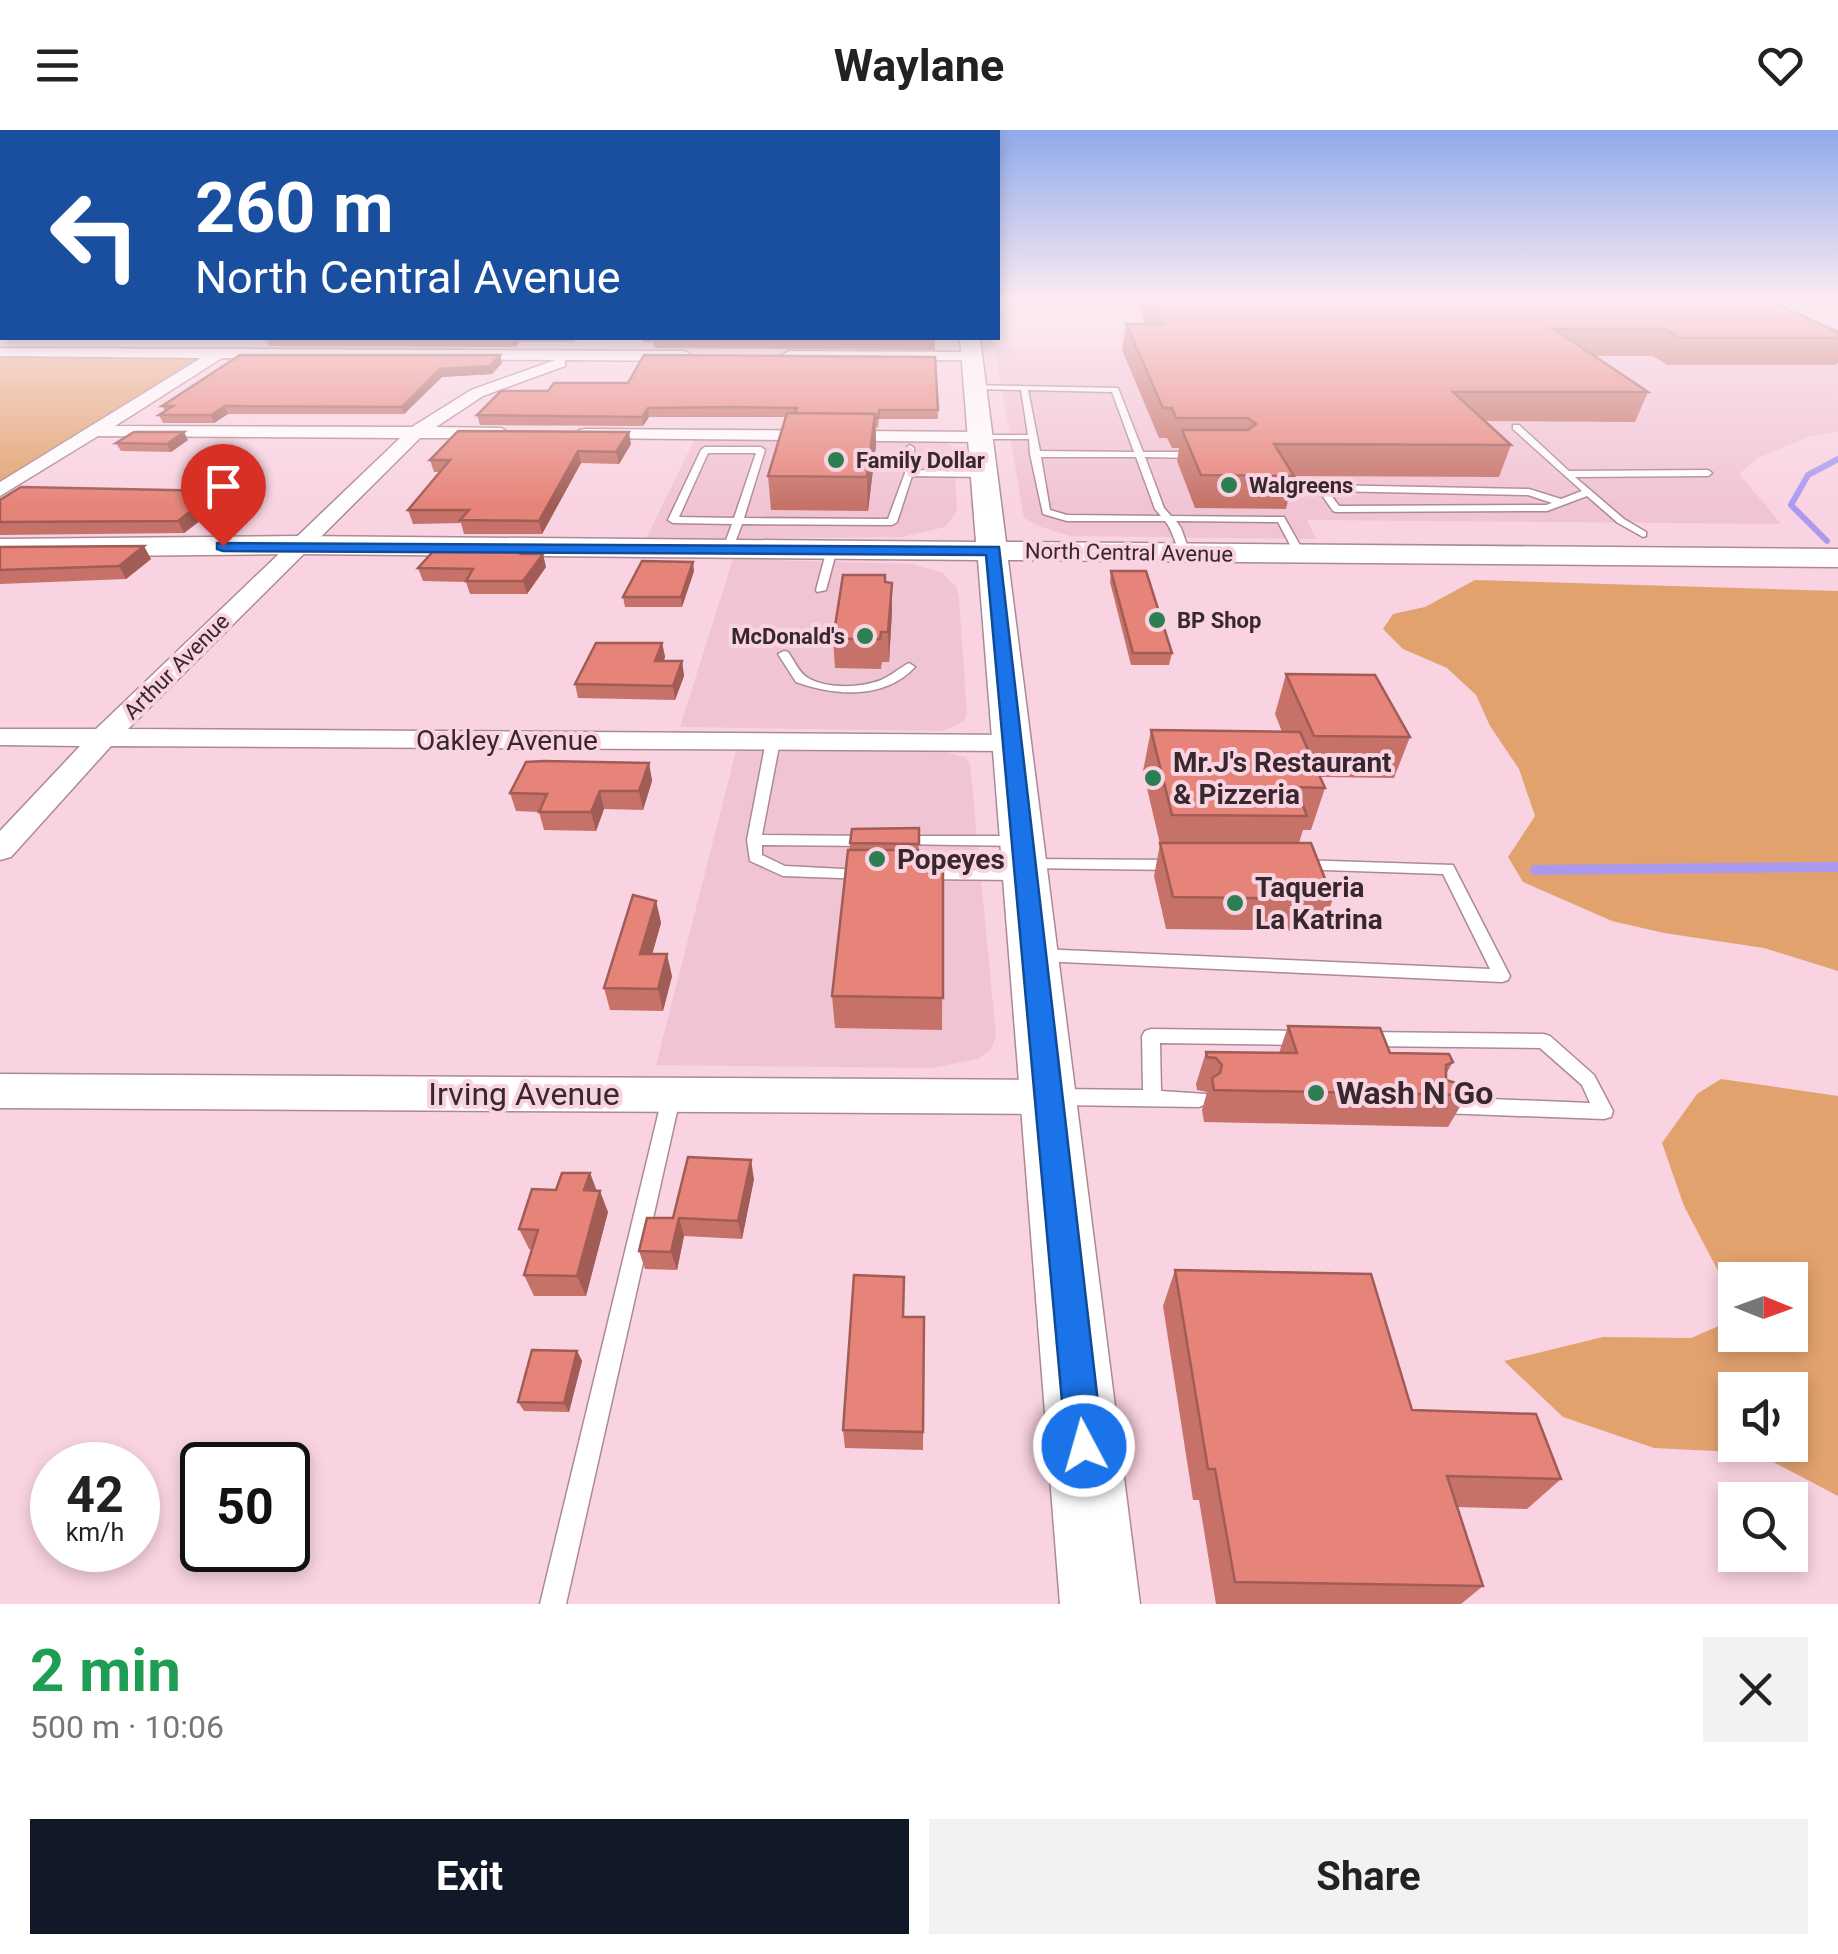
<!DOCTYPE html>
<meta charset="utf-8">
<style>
body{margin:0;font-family:Roboto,sans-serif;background:#f2f2f2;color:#222;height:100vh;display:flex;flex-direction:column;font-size:38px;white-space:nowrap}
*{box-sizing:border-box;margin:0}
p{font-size:32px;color:#767676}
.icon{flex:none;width:55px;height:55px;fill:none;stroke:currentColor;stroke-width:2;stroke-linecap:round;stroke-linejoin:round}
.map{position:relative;height:1474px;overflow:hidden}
.sheet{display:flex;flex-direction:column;background:#fff;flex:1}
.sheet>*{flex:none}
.guide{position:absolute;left:0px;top:0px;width:1000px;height:210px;box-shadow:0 5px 15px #0003;background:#1a4fa0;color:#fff;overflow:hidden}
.needle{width:65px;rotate:91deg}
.fabs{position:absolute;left:1718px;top:1132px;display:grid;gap:20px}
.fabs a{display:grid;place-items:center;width:90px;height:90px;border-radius:0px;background:#fff;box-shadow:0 5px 15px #0003;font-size:50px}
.speed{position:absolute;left:30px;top:1312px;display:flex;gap:20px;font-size:50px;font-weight:700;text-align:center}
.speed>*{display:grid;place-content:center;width:130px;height:130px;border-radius:50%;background:#fff;box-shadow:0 5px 15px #0003;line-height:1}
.speed small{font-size:25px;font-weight:400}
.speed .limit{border:5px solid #111;border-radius:15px;background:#fff;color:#111}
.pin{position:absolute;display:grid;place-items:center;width:85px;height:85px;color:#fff;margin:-102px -42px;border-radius:50% 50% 50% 0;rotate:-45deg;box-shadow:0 0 10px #0007}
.pin .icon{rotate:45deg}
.me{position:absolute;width:110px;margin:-55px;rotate:354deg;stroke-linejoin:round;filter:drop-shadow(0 0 8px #0008)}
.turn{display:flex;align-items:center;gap:35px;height:210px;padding:0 30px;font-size:45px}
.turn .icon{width:130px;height:130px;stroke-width:2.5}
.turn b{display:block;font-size:70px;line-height:85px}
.round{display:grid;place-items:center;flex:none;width:105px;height:105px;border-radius:0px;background:#f2f2f2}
.overview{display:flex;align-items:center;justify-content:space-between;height:170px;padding:0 30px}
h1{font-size:60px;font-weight:700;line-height:75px;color:#1e9e55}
.primary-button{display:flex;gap:20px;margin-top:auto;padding:20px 30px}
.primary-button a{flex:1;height:115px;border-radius:0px;background:#111827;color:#fff;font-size:40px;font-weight:700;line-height:115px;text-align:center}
.primary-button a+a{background:#f2f2f2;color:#222}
header{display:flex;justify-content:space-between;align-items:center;height:130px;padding:0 30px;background:#fff;font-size:45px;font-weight:700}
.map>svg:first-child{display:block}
</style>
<header><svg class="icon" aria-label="menu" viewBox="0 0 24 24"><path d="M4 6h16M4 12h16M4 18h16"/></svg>Waylane<svg class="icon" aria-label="heart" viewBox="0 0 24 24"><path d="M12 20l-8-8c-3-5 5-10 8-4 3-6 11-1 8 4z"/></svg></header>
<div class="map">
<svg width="1838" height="1474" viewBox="0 0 1838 1474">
<rect width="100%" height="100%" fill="#f9d3e1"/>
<g fill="#f1c4d4">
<polygon points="1129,170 1761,170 1838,206 1838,302 1808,307 1758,328 1739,344 1781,394 1307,390 1316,409 1071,406 1041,397 1024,388 995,219 1152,219"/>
<polygon points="695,308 944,311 953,317 957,381 945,397 902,407 646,409"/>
<polygon points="733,429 912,434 943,443 957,458 959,468 967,585 963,592 942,601 680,597"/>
<polygon points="736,621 940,621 964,627 970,633 996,906 991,919 978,929 931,938 656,935"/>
</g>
<g fill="#e2a26e" fill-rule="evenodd">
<polygon points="0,226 201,228 201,230 0,353"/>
<polygon points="1475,450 1838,461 1838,841 1764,818 1664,803 1612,791 1523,752 1508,727 1535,686 1519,639 1490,596 1476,565 1447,538 1403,519 1383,499 1393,484 1425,477"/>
<path d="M1721,949L1838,966V1366L1756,1323L1654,1318L1563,1287L1504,1231L1603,1207L1691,1208L1735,1189V1205H1790V1150H1735V1173L1684,1076L1662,1013L1697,964ZM1735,1260H1790V1315H1735Z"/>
</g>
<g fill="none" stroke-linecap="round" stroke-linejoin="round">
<polyline stroke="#a99af0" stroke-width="5" points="1829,170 1838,174"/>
<polyline stroke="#a99af0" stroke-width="6" points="1827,411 1791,375 1808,345 1838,329"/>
<polyline stroke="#a99af0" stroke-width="10" points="1535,740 1838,737"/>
<g stroke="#ac8996" stroke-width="3">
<g id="service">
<path d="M972,255L1118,258L1143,322H1195L1199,325L1195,328L1145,327L1164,378L1171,386L1284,387L1305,424L1296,426L1278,392L1176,391L1181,398L1190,423L1185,426C1175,420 1174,401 1165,391H1067L1043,384L1030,324L1029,309H980L976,307L980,305H1028L1021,260L975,259ZM1028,260L1112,262L1134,322L1040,321ZM1041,327H1136L1155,379L1161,386L1067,385L1050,380Z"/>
<path d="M1513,295H1519L1569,341L1708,340L1712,343L1708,346L1575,347L1624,389L1646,402V406L1643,407L1618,393L1587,366L1547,381L1336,382L1333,381L1317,358L1322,355L1529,359L1561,369L1582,361L1513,299ZM1328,361L1528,365L1552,373L1546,375L1339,376Z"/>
<path d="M910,315L914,318L913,340L984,341L988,344L984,347L912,346L897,392L892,395L742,394L733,418L728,421L723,418L732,394L673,393L668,390L701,320L705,317H761L765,320L744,388L888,389L905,343L906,318ZM708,323H756L734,388L679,387Z"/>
<polygon points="832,416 837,419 826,460 817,462 816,460 827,419"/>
<path d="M784,521L788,522C794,530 799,543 808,548C827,559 861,558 881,550C891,546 899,538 909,533L915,537C884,570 835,566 796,552L778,524Z"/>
<polygon points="773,607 780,611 762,705 870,706 877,711 870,716 762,715 762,725 785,736 863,740 868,741 871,745 868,749 783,746 750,731 747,710 766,611"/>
<polygon points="903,706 1020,706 1027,711 1020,716 898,714 896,711 898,708"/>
<polygon points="1029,729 1176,730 1183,735 1176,740 1024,738 1022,734"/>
<polygon points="1299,730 1453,735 1510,846 1508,850 1502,852 1039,831 1033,829 1031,825 1033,821 1039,819 1490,839 1443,744 1294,739 1292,735 1294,731"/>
<polygon points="926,740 1023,740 1031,745 1023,750 921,749 918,745 921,741"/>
<polygon points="1151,899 1300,901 1306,903 1309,908 1306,913 1300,915 1160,913 1161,961 1206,964 1208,969 1206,974 1199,977 1058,975 1051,972 1049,967 1051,962 1058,959 1143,960 1142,906 1145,901"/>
<polygon points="1363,902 1544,904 1550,906 1594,945 1613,981 1611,987 1604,989 1441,983 1434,981 1432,975 1434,969 1441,967 1590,973 1582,955 1540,918 1363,916 1357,914 1354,909 1357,904"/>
<polygon points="672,956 679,959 681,964 566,1474 540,1474 663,964 665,959"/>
</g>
</g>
<g stroke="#ac8996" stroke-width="3">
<g id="minor">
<path d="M0,218L685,221L693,226L685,231L565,230V236L483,266L436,297L501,298L510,303L501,308H420L128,599L1014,605L1024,607L1028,613L1024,619L1014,621L111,616L11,727L0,730V701L80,616L0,615V599H96L400,308L98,306L0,366V352L201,228L0,226ZM222,228L555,230L471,260L412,297L115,296Z"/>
<polygon points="972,222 980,227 977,230 789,231 781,226 789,221"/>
<polygon points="585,299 980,302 989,307 980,312 579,308 579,300"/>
<polygon points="0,944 1049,950 1063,955 1069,967 1063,979 1049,984 0,978"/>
</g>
</g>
<g stroke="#ac8996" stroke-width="3">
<polygon id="secondary" points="960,208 980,208 1006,412 1838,419 1838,437 1008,430 1140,1474 1060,1474 978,430 297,424 0,427 0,409 297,406 976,412"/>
</g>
<use href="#service" fill="#fff" fill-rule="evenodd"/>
<use href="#minor" fill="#fff" fill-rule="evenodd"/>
<use href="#secondary" fill="#fff" fill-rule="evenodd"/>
</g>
<g fill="#c67268">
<polygon points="1138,170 1768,170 1838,202 1838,232 1836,235 1667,235 1653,226 1594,226 1648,262 1635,292 1486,291 1511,315 1499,347 1294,346 1286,379 1195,378 1177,331 1179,318 1172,318 1167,308 1159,308 1122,220 1126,194 1146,194 1137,177"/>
<polygon points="266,208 577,208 574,212 519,212 515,217 269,216"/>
<polygon points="643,208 935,208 935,220 654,218 653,212 643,212"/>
<polygon points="500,225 502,233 492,244 442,247 404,284 228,284 214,293 163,293 159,285 165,281 162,276"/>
<polygon points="501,261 938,280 938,289 879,289 878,298 876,297 876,315 868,381 771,380 768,346 786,287 649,287 643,296 480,295 477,285"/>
<polygon points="188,310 171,322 121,321 116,313"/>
<polygon points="631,314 619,334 581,333 542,404 464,404 461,393 413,394 408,380 440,342 434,342 430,330"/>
<polygon points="0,370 222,374 184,403 0,405"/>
<polygon points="0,417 151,429 126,449 0,454"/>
<polygon points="525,417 527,424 546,437 527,464 470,464 466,452 423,451 418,438"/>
<polygon points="694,441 682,477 625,477 623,467"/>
<polygon points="1111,441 1172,523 1169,535 1131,535 1110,452"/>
<polygon points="885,445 885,452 892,481 889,532 882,532 881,539 835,538 833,509"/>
<polygon points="662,513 665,527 664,531 682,531 684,546 675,570 578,568 575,554"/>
<polygon points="1286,544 1410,607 1394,648 1320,647 1325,658 1311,700 1303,700 1299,713 1333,769 1321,801 1166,799 1154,746 1160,714 1143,641 1151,600 1282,602 1275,584"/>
<polygon points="649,633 652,651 643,680 604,679 596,701 544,700 539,682 516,681 510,663"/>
<polygon points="919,698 918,737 943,737 942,900 835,898 832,866 850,713"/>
<polygon points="656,771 661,793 652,824 672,846 663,881 610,880 604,858"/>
<polygon points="1288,896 1390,923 1453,932 1446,944 1446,950 1467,965 1448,997 1204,992 1202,980 1207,962 1197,960 1196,954 1206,922 1279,923"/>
<polygon points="590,1043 596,1060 608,1082 586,1166 534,1166 524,1145 532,1120 529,1119 519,1099 556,1060"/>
<polygon points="754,1049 742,1109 684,1106 677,1140 645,1139 639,1121 673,1088"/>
<polygon points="1175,1140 1412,1280 1561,1349 1527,1379 1457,1377 1483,1456 1461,1474 1216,1474 1199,1370 1193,1370 1163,1176"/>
<polygon points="904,1187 924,1187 923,1320 845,1318 843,1300"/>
<polygon points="577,1221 582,1231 569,1282 524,1281 518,1272"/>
</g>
<g fill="#a15c55">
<polygon points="512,208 518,208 519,212 515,217"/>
<polygon points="500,225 502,233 492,244 442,247 404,284 402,277 440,239"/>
<polygon points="225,276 228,284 214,293 211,285"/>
<polygon points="648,278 649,287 643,296 642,287"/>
<polygon points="875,284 876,315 868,381 867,347"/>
<polygon points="184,302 188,310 171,322 167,314"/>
<polygon points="629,302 631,314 619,334 616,322"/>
<polygon points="578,321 581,333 542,404 539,391"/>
<polygon points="216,361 222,374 184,403 178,391"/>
<polygon points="144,416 151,429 126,449 119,436"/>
<polygon points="543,424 546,437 527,464 523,451"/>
<polygon points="693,432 694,441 682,477 681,467"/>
<polygon points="892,453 892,481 889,532 888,502"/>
<polygon points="662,513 665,527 657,545 655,531"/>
<polygon points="682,531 684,546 675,570 673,556"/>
<polygon points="649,633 652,651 643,680 639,661"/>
<polygon points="600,661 604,679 596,701 591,682"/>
<polygon points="656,771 661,793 646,846 640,824"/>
<polygon points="667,824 672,846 663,881 658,859"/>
<polygon points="751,1030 754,1049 742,1109 738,1091"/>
<polygon points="590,1043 598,1064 584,1060"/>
<polygon points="600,1061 608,1082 586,1166 577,1146"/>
<polygon points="679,1088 684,1106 677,1140 671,1122"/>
<polygon points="577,1221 582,1231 569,1282 564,1273"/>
</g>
<g fill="#e68479" stroke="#a15c55" stroke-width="2.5">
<polygon points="1150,170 1768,170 1838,202 1838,208 1679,208 1665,199 1554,199 1648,262 1453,262 1511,315 1274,314 1294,346 1201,345 1182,300 1248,300 1256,294 1248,288 1176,288 1172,278 1163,278 1126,194 1163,194"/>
<polygon points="240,225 500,225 490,236 440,239 402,277 225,276 211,285 159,285 173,276 162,276"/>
<polygon points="644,225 935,227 938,280 879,280 878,288 875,288 875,284 795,283 797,278 731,277 648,278 642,287 477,285 501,261 548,261 554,253 628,253"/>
<polygon points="787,283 875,284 867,347 768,346"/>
<polygon points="458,301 629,302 616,322 578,321 539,391 460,390 469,380 408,380 450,330 430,330"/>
<polygon points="134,302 184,302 167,314 116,313"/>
<polygon points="21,357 216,361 178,391 0,392 0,370"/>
<polygon points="144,416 119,436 0,440 0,417"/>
<polygon points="438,416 525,417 521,424 543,424 523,451 466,451 473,439 418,438"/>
<polygon points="642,431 693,432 681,467 623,467"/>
<polygon points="1111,441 1146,441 1172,523 1133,523"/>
<polygon points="843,445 885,445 885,452 892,453 888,502 881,502 880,509 833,509"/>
<polygon points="596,513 662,513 655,531 682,531 673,556 575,554"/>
<polygon points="1286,544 1375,545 1410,607 1314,606"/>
<polygon points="1151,600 1300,602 1325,658 1296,657 1307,686 1172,685"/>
<polygon points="544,631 649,633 639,661 600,661 591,682 539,682 547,664 510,663 526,632"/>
<polygon points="919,698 919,714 850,713 852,699"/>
<polygon points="1160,713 1311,713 1333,769 1173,767"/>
<polygon points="848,720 918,720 918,737 943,737 943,868 832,866"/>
<polygon points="633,765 656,771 640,824 667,824 658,859 604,858"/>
<polygon points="1288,896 1380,898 1390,923 1449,924 1453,932 1446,935 1446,950 1463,955 1467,965 1214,960 1212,948 1220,943 1222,935 1216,928 1207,927 1206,922 1297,923"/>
<polygon points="688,1027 751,1030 738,1091 679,1088 671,1122 639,1121 647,1088 673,1088"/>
<polygon points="562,1043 590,1043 584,1060 600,1061 577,1146 524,1145 538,1100 519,1099 532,1059 556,1060"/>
<polygon points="1175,1140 1371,1144 1412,1280 1536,1284 1561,1349 1447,1346 1483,1456 1235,1452 1215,1339 1208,1339"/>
<polygon points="854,1145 904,1147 903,1187 924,1187 923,1302 843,1300"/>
<polygon points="532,1220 577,1221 564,1273 518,1272"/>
</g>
<linearGradient id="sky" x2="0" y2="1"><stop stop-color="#8faaeb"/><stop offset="0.45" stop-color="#fcebf2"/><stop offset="1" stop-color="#fcebf2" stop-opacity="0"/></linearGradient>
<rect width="1838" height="376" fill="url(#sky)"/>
<polygon fill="#1a73e8" stroke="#114b97" stroke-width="2.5" points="217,413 999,417 1103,1316 1097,1329 1084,1334 1071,1329 1066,1316 986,425 223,421 217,419"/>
<g fill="#2c7f51" stroke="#f9d3e1" stroke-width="4">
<circle cx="836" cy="330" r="10"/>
<circle cx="1229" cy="355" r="10"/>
<circle cx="1157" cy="490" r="10"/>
<circle cx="865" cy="506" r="10"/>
<circle cx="1153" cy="648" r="10"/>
<circle cx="877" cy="729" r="10"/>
<circle cx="1235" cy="773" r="10"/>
<circle cx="1316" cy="963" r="10"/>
</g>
<g text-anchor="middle" stroke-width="8" stroke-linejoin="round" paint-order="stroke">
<g font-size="22" font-weight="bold" fill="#36282d" stroke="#f9d3e1" text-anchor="start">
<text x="856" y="338">Family Dollar</text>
<text x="1249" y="363">Walgreens</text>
<text x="1177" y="498">BP Shop</text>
<text x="845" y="514" text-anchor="end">McDonald's</text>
</g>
<g font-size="22" fill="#36282d" stroke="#f9d3e1">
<text transform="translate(1129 422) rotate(1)" y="8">North Central Avenue</text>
<text transform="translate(176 536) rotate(-45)" y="8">Arthur Avenue</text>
</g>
<g font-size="28" fill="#36282d" stroke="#f9d3e1">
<text x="507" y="620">Oakley Avenue</text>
</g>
<g font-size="28" font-weight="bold" fill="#36282d" stroke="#f9d3e1" text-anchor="start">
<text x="1173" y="642">Mr.J's Restaurant<tspan x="1173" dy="32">&amp; Pizzeria</tspan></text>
<text x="897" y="739">Popeyes</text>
<text x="1255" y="767">Taqueria<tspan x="1255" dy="32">La Katrina</tspan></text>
</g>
<g font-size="32" font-weight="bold" fill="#36282d" stroke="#f9d3e1" text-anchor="start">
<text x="1336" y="974">Wash N Go</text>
</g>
<g font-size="32" fill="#36282d" stroke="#f9d3e1">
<text x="524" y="975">Irving Avenue</text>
</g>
</g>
</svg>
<div class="fabs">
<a><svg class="needle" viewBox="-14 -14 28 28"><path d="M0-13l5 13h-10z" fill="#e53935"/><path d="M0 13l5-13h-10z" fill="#767676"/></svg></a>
<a><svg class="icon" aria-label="sound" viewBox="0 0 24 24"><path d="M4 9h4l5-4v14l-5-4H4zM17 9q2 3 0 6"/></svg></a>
<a><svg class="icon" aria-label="search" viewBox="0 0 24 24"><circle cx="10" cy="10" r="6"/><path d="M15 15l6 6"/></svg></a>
</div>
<div class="speed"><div>42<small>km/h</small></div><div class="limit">50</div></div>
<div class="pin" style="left:223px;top:416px;background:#d93025"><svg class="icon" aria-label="arrive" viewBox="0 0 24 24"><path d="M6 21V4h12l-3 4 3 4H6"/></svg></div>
<svg class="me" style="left:1084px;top:1316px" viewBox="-20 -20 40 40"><circle r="17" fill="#1a73e8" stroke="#fff" stroke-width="3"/><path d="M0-11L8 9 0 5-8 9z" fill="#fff"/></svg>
<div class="guide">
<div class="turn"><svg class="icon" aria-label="left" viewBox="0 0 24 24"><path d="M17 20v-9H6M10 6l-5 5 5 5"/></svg><div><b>260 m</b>North Central Avenue</div></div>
</div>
</div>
<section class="sheet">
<div class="overview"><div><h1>2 min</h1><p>500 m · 10:06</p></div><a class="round"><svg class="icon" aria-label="close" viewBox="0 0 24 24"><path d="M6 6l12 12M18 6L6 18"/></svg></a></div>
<div class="primary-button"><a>Exit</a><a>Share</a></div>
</section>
